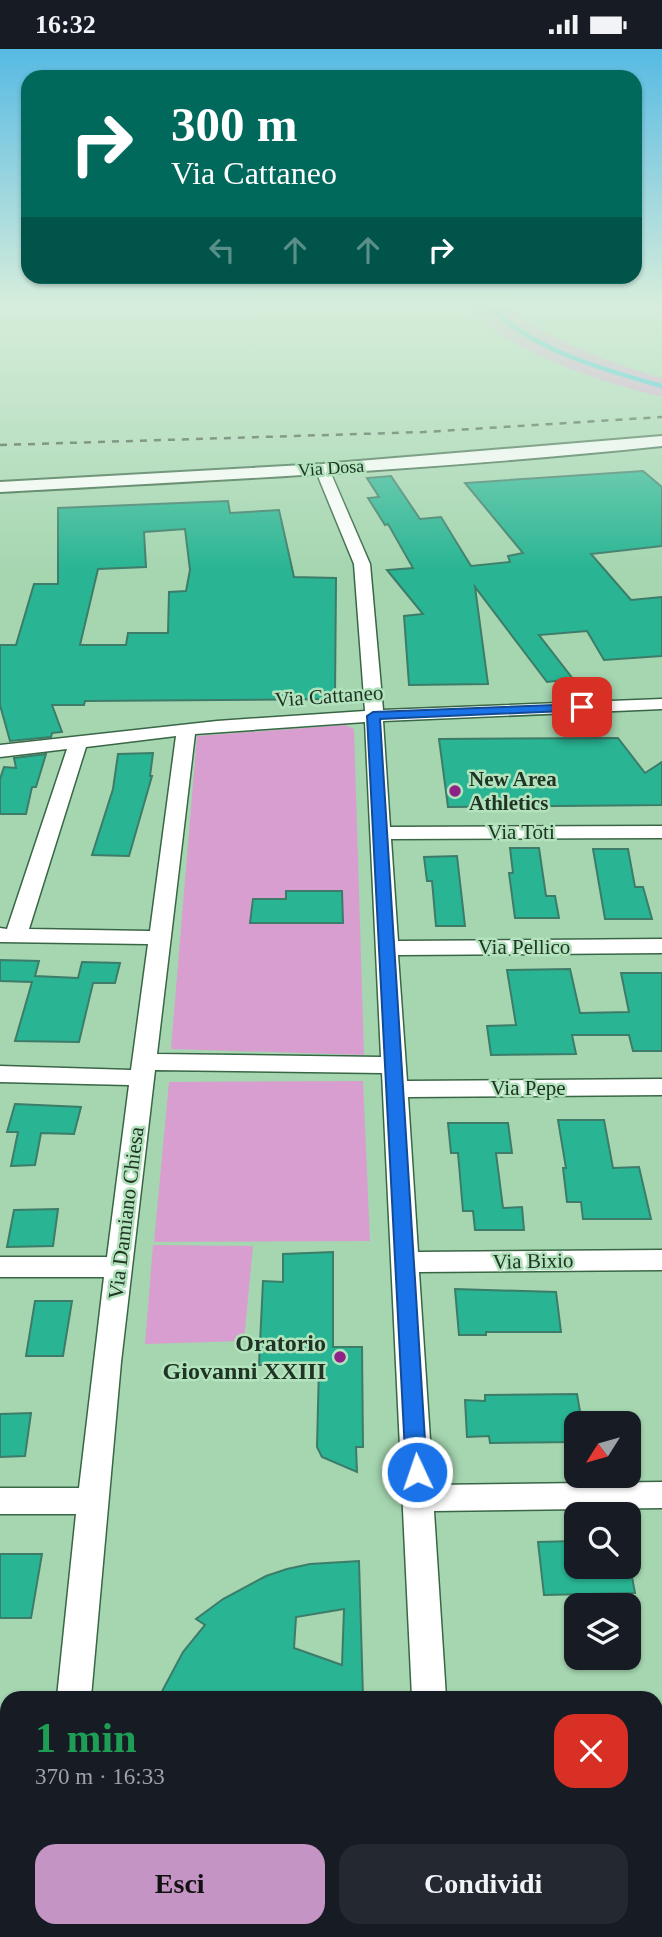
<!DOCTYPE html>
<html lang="it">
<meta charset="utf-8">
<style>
body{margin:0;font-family:"Times New Roman",serif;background:#242831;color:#f1f3f6;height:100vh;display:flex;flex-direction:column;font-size:26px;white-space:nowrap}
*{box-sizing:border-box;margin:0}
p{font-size:23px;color:#9ea1a6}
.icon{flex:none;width:38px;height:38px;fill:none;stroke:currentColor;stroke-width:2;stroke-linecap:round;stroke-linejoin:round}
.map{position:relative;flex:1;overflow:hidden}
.side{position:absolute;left:0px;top:1642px;width:663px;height:247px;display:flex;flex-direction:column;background:#171b24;border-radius:21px 21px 0 0;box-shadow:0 2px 5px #0004}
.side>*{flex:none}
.top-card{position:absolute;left:21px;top:21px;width:621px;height:214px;border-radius:21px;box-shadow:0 2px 5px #0004;background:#00695c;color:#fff;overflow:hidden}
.needle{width:46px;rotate:233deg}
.buttons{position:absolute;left:564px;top:1362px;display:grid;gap:14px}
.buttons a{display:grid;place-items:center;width:77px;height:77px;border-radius:14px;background:#171b24;box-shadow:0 2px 5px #0004;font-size:35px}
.pin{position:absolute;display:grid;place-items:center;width:60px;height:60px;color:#fff;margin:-30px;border-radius:14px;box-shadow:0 4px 10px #0006}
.me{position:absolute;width:77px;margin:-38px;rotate:357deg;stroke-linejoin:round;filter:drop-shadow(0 0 5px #0008)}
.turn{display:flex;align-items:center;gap:24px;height:147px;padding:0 35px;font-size:32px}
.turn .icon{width:91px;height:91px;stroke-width:2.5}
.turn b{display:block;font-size:49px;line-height:60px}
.lanes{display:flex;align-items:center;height:66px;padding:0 35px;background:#0003;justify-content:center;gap:35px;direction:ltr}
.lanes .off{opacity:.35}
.round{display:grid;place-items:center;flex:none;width:74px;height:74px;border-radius:21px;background:#242831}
.head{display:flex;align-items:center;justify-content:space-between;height:119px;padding:0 35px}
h1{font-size:42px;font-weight:600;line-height:52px;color:#1e9e55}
.button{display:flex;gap:14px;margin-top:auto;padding:14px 35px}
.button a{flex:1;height:80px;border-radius:21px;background:#c495c4;color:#111;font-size:28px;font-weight:600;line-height:80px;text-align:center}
.button a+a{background:#242831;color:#f1f3f6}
.status{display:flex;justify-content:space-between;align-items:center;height:49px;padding:0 35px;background:#171b24;direction:ltr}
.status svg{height:19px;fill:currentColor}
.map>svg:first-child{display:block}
</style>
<div class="status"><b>16:32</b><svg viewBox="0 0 49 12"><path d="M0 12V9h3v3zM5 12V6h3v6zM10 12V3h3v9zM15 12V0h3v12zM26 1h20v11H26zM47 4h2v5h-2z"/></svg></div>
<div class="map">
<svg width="662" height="1888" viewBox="0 0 662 1888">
<rect width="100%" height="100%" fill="#a5d6b0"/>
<g fill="#d89ed0">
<path d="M470,257H513C531,286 628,320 662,329V348C597,332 518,307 470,261Z"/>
<polygon points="345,676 354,680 364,1006 171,1000 197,687"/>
<polygon points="363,1032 370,1192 154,1193 169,1033"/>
<polygon points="153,1196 253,1197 244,1292 145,1295"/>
</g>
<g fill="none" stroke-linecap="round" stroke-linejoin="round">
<path stroke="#1ec3db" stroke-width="4.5" d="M492,257C525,299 611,323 662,337"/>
</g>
<g fill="#29b593" stroke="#3c7c69" stroke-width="2" fill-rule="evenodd">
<polygon points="643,422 662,438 662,497 591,505 631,551 662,548 662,607 604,611 587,582 539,586 573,630 547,633 475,538 488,635 409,636 404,567 423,565 387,521 413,519 388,475 385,476 368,449 379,448 367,429 391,427 420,470 441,468 471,517 510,513 508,507 523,504 465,434"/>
<path d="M228,452L230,464L279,461L294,528L336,529L335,650L85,652L84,656H52L62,683L52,684L51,688L10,692L0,656V596H16L34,535H58V459ZM185,480L190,521L186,542L169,543L168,584H128L126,596H80L98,520L146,518L144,483Z"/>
<polygon points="618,689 645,724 662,713 662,756 448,758 439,690"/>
<polygon points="153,704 150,727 152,727 129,807 92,806 113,740 118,705"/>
<polygon points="46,705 36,738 32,738 26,765 0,765 0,730 4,718 16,719 14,709"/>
<polygon points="510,799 539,799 546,847 555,847 559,869 515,869 509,824 513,824"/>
<polygon points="593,800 628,800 635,838 643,838 652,870 605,870"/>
<polygon points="457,807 465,877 436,877 432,832 427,832 424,808"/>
<polygon points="286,842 342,842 343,874 250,874 253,850 286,850"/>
<polygon points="0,911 39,912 35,927 78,929 82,913 120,914 115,934 93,934 79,993 15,992 32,933 0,932"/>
<polygon points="570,920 580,964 629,963 621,924 662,924 662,1002 633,1002 629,986 572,986 576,1005 491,1006 487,977 516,976 507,921"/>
<polygon points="15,1055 81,1058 74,1085 41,1084 35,1116 11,1117 18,1083 7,1083"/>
<polygon points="558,1071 604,1071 613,1119 639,1118 651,1170 583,1170 581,1153 567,1153 563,1119 566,1119"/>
<polygon points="448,1074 508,1074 512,1104 496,1104 503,1159 522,1158 524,1181 475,1181 473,1162 463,1162 458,1104 451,1104"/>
<polygon points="58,1160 53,1197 7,1198 14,1161"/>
<polygon points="333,1203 333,1298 362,1298 363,1398 356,1398 357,1423 322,1408 317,1398 319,1316 259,1316 263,1232 283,1233 283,1205"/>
<polygon points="455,1240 556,1243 561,1283 486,1283 486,1286 459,1286"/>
<polygon points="35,1252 72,1252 63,1307 26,1307"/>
<polygon points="577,1345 582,1374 576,1374 576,1393 490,1394 489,1387 467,1388 465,1351 485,1352 485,1346"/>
<polygon points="31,1364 25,1407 0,1408 0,1365"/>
<polygon points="576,1492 576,1517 630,1517 635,1544 544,1546 538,1493"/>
<polygon points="0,1505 42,1505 31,1569 0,1569"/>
<path d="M359,1512L363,1648H159L183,1603L205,1576L196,1570L223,1550L266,1527L287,1520L310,1515ZM344,1560L342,1616L294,1599L296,1568Z"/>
</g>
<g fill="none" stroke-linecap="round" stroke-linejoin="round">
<g stroke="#396645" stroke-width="3">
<g id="minor">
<path d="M322,416L329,420L370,515L383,661L662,650V660L383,672L390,778L662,777V789L391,790L398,892L662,890V904L398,906L407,1032L662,1030V1046L408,1048L418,1203L662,1201V1221L419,1223L433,1436L662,1433V1459L434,1462L446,1648H412L382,1024L155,1021L121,1313L91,1648H57L76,1465H0V1439H79L104,1228H0V1208H107L129,1036L0,1033V1017L131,1021L148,895L0,893V879L7,880L67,700L0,708V696L217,672L365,662L354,515L315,420ZM365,673L381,1008L157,1005L195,685ZM176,687L150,882L29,880L86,698Z"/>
<rect x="656" y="1737" width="6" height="36"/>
<rect x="0" y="1744" width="7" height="36"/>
<polygon points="31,1881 69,1881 68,1888 30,1888"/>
<polygon points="423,1881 461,1881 462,1888 424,1888"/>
</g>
</g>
<g stroke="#396645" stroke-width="4">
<path id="tertiary" d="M662,387V397C442,420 221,431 0,443V433L322,415Z"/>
</g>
<use href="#minor" fill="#fff" fill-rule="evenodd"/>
<use href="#tertiary" fill="#fff" fill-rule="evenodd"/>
<polyline stroke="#314836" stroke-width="2.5" stroke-dasharray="7 7" stroke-linecap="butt" points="0,396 424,383 662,368"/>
</g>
<linearGradient id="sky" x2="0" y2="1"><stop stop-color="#57bae3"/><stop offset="0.49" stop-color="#d6eddb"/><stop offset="1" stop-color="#d6eddb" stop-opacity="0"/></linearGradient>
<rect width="662" height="521" fill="url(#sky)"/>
<polygon fill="#1a73e8" stroke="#114b97" stroke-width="2" points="582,655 587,656 587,661 380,670 427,1423 424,1429 417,1432 409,1429 406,1423 367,667 373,663"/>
<g fill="#8e2286" stroke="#b2e3bd" stroke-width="2.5">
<circle cx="455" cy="742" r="7"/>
<circle cx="340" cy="1308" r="7"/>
</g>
<g text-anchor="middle" stroke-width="5" stroke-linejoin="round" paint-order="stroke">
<g font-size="18" fill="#203425" stroke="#b2e3bd">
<text transform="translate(331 419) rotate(-4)" y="6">Via Dosa</text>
</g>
<g font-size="21" fill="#203425" stroke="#b2e3bd">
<text transform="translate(329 647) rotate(-4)" y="7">Via Cattaneo</text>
<text x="521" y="790">Via Toti</text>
<text x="524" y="905">Via Pellico</text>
<text x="528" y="1046">Via Pepe</text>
<text transform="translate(126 1164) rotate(-83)" y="7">Via Damiano Chiesa</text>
<text transform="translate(533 1212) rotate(-1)" y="7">Via Bixio</text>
</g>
<g font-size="21" font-weight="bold" fill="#203425" stroke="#b2e3bd" text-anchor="start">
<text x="469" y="737">New Area<tspan x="469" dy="24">Athletics</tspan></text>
</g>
<g font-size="24" font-weight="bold" fill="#203425" stroke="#b2e3bd" text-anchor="end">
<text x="326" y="1302">Oratorio<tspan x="326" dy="28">Giovanni XXIII</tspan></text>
</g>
</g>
</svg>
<div class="buttons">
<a><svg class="needle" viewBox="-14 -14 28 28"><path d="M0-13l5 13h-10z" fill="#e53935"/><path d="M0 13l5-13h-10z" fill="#9ea1a6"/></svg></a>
<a><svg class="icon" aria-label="search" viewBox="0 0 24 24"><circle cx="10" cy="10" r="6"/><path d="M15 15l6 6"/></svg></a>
<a><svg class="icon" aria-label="layers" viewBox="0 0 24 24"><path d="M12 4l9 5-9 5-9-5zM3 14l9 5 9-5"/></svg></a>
</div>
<div class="pin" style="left:582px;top:658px;background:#d93025"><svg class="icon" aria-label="arrive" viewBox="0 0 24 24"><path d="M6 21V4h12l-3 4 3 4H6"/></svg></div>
<svg class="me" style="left:417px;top:1423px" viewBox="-20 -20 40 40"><circle r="17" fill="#1a73e8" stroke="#fff" stroke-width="3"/><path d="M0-11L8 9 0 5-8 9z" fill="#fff"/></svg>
<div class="top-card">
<div class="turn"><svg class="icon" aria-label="right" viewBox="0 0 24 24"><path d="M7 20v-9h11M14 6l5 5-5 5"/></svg><div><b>300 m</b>Via Cattaneo</div></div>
<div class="lanes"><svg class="icon off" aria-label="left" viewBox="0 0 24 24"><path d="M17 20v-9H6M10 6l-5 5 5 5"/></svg><svg class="icon off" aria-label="ahead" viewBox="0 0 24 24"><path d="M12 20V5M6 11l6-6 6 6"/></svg><svg class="icon off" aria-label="ahead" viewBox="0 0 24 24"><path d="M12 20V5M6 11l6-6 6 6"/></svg><svg class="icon" aria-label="right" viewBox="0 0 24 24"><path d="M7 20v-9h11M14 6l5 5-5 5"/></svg></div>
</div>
<section class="side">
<div class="head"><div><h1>1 min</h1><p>370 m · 16:33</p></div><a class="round" style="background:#d93025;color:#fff"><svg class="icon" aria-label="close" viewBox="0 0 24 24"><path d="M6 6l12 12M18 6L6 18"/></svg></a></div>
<div class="button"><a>Esci</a><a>Condividi</a></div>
</section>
</div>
